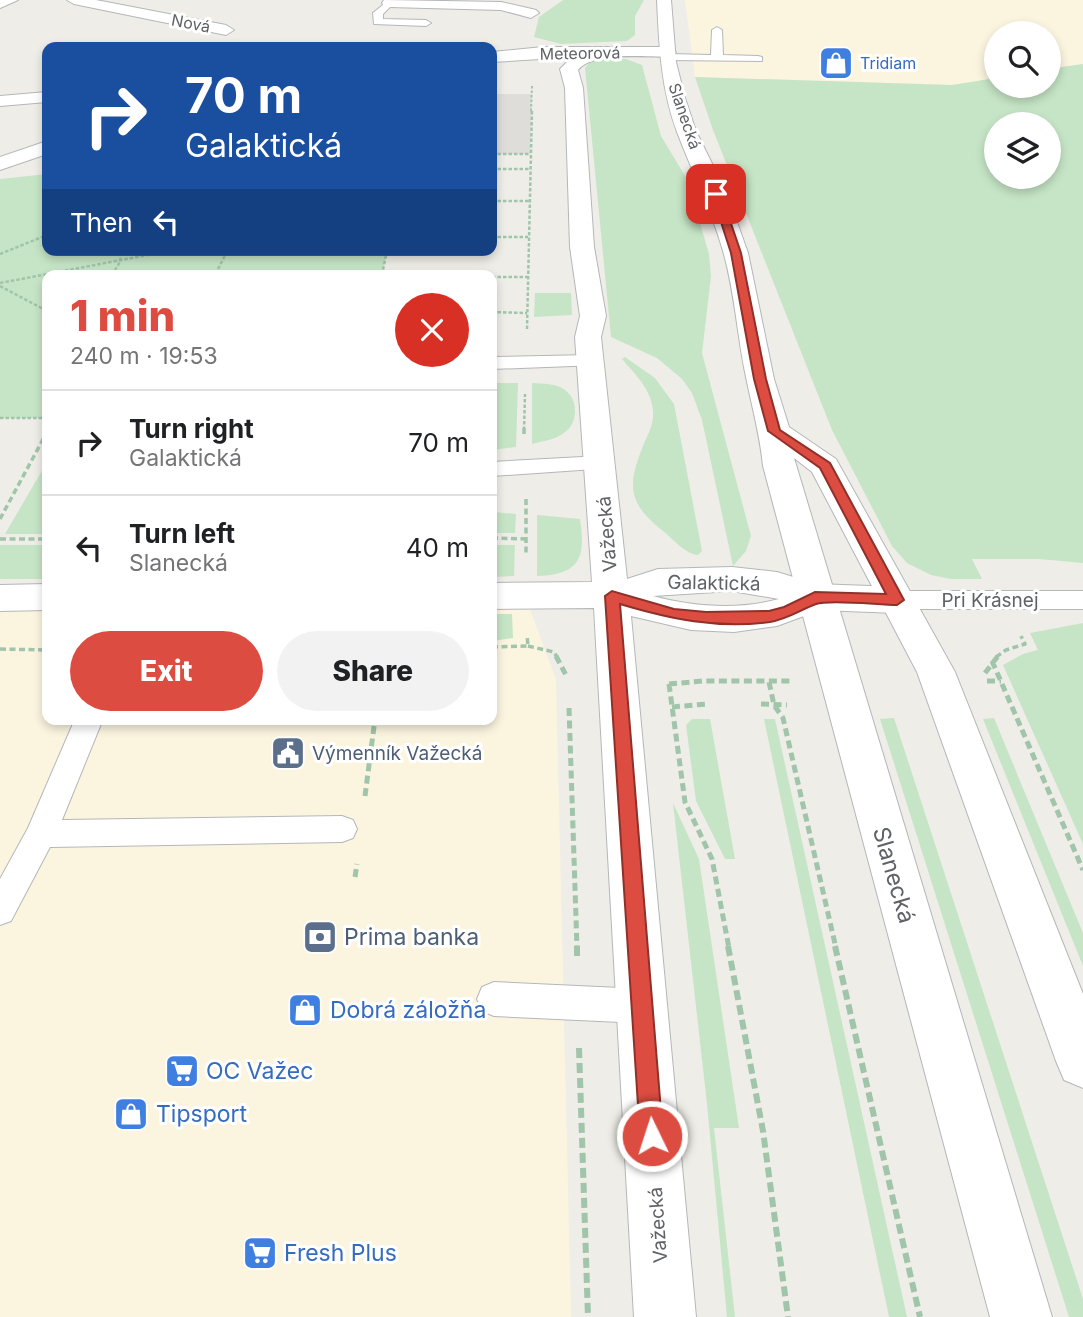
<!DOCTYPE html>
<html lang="en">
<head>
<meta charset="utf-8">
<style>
  :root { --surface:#fff; --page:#f2f2f2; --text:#202124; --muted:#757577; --line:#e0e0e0; --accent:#dc4c41 }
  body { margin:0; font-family:Inter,sans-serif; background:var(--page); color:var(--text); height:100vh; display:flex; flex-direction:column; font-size:26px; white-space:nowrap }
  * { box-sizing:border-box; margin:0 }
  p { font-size:23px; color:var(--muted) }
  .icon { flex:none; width:38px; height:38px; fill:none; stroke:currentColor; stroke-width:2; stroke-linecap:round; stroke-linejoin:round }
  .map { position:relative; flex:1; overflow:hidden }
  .panel { position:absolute; left:42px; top:270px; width:455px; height:455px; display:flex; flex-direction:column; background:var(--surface); border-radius:14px; box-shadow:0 4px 10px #0003 }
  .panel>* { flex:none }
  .guide { position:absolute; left:42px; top:42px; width:455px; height:214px; border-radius:14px; box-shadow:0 4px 10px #0003; background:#1a4fa0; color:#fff; overflow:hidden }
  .fabs { position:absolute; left:984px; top:21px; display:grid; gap:14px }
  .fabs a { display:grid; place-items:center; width:77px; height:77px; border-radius:50%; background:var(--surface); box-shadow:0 4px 10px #0003; font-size:35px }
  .pin { position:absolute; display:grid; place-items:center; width:60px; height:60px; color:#fff; margin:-30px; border-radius:14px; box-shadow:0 4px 10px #0006 }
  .me { position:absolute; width:77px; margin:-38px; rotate:356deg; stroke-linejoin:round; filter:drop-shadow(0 0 5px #0008) }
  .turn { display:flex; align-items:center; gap:24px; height:147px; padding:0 28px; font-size:32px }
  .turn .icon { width:91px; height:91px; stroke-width:2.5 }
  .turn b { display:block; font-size:49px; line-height:60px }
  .then { display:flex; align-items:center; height:66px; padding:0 28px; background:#0003; gap:14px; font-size:26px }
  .round { display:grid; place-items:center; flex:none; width:74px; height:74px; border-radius:37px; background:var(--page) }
  .overview { display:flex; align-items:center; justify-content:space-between; height:119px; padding:0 28px }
  h1 { font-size:42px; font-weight:800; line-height:52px; color:var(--accent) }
  .action { display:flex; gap:14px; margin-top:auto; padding:14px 28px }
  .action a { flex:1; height:80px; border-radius:42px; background:var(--accent); color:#fff; font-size:28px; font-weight:800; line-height:80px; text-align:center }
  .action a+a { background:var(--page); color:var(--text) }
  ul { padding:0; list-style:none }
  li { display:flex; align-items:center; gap:21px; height:105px; padding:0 28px; border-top:2px solid var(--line) }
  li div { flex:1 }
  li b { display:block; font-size:26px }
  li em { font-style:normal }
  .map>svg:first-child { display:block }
  .commercial { fill:#fbf5e0 }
  .industrial { fill:#deddd9 }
  .green { fill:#c6e5c6; fill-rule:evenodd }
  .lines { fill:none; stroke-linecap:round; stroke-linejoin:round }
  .lane-casing { stroke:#b4b7ba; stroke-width:2 }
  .street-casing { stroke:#b4b7ba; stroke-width:2 }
  .secondary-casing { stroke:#b3b6ba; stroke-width:2 }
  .path-far4 { stroke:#a0c5aa; stroke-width:2; stroke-dasharray:2.5 2; stroke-linecap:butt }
  .path-far3 { stroke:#a0c5aa; stroke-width:2.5; stroke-dasharray:3.5 2; stroke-linecap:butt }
  .path-far2 { stroke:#a0c5aa; stroke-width:3.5; stroke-dasharray:6 3.5; stroke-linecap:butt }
  .path-far1 { stroke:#a0c5aa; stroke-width:5; stroke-dasharray:8 4.5; stroke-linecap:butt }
  .path { stroke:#a0c5aa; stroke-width:6; stroke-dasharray:10 5; stroke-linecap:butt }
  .lane { fill:#fff; fill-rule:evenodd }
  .street { fill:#fff; fill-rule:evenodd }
  .secondary { fill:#fff; fill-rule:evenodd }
  .route { fill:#dc4c41; stroke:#8f312a; stroke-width:2 }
  .labels { text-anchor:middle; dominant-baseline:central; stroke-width:6; stroke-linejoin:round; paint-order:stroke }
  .far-street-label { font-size:16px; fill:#5f6266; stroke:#fff }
  .far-shop-label { font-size:16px; fill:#366cbe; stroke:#fff; text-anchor:start }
  .street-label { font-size:19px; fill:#5f6266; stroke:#fff }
  .service-label { font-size:19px; fill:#4e5e75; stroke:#fff; text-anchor:start }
  .near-street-label { font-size:23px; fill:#5f6266; stroke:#fff }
  .near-service-label { font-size:23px; fill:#4e5e75; stroke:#fff; text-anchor:start }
  .near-shop-label { font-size:23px; fill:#366cbe; stroke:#fff; text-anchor:start }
</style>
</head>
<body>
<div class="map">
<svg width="1083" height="1317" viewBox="0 0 1083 1317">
  <rect width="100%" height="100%" fill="#efede7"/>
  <path class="commercial" d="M685,0H1083V64L1048,69V33H996V78L952,85L695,77Z
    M492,596H525L556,680L571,1317H0V598L47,597V719H492Z"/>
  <path class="industrial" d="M492,94H532L530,154H492Z"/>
  <path class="green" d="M563,0H644L635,16V35L627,41L561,44L534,37L539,17Z
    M606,58L626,59L642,65L661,136L687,179L709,254L711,276L702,353L751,536L746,551L733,566L702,420L692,393L682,379L657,358L611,337L585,68L589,63Z
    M1083,64V563L1039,559H972L982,579H951L931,575L907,563L892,546L832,430L713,130L695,77L952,85L996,78V86H1048V69ZM996,124H1048V177H996Z
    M47,174V250H387L382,275H47V418H0V179Z
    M535,293H571L572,315L534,317Z
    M625,357L655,378L674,404L702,551L698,555C685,554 673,539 663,531C625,501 628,483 645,441C650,431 654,421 653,410C651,389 635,374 622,359Z
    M492,383H518L516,447L492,450Z
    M532,383C543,384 556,383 565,390C579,400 578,424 564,433C555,440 543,441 532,444Z
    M47,462V534H5Z
    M492,512L516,514L515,533H492Z
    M537,515L580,519C586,558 580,575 537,576Z
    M0,545H47V579H0Z
    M492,545H515L514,576L492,577Z
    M492,614H512L513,638L492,641Z
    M1083,623V844L1003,665L1023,654L1038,650L1030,633Z
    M894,718L1083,1299V1317H1069L880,719Z
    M994,718L1083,933V966L983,719Z
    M692,719H710L735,859H725L696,801L686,725Z
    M764,719H775L907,1317H889Z
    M673,803L699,859L739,1128H714L735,1317H727L707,1104Z"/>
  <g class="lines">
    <g class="lane-casing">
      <path id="lane" d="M389,0L394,3L383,14V19L426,20L431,23L426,26L374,24L373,13Z
        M717,27L722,30L723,55L758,56L762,57V61L668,60L662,57L668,54L711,55L712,30Z
        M591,355L600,361L598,365L492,369V357Z
        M601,456L609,458L612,463L609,468L492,476V462Z
        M897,591H1083V609H897L888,606L885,600L888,594Z
        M75,719H103L62,820L342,816L353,820L357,829L353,838L342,842L50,847L11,921L0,925V879L28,828Z
        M494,982L642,989L654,994L659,1006L654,1018L642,1023L494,1016L482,1011L477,999L482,987Z"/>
    </g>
    <g class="street-casing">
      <path id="street" d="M0,0H18L0,8Z
        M67,0H96L226,25L234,30L226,35L74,4Z
        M384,0L501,2L536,10L539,13L531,18L501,10L389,7L384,6L382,3Z
        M543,47H668L676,52L668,57C645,57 594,51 578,70L583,88L594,247L606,316L601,337L627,579L658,569L732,567L777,572L816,584L897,587L910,591L915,600L910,609L897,613L820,610L777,626L734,632L691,630L631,616L696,1317H634L594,608L492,609V583L592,582L575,337L580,316L570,247L565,88L560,69L572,57L492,62V52ZM732,591L779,599C739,610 693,607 653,596Z
        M47,92V102L0,106V96Z
        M47,141V154L0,170V157Z
        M47,584V610L0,611V585Z"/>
    </g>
    <g class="secondary-casing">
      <path id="secondary" d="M657,0H671L676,62L685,98L696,131L727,194L748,253L774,379L789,427L836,459L955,672L1083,994V1088L1064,1080L1056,1061L917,672L812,472L794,458L1052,1317H990L763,466C760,435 752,407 746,377C737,336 735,292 723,251C711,208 692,172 677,132C661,89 659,45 657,0Z"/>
    </g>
    <path class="path-far4" d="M531,111L532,86"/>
    <path class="path-far3" d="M492,154H530
      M492,169H530
      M492,201H529
      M492,237H528
      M0,254L47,235
      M218,269L228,250
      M112,275L121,260L116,250
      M382,275L387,250
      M492,277H528
      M0,283L174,250
      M0,286L47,311
      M492,312L527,313
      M527,329L532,109
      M0,418H47
      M524,430L525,394"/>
    <path class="path-far2" d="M524,434V428
      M526,499V556
      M0,519L47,432
      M492,538L526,539
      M0,539H47
      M528,646L554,652L557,657
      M492,647L528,646L527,635
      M0,649L47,650
      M996,657L1006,650L1025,644L1021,636"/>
    <path class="path-far1" d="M556,656L567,677
      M992,661L1083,870
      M985,673L998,656
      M987,681H1001
      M769,682L774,705L783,718L836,948
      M669,684L685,802L712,859L729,948
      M669,684L703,681H793
      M761,704L787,705
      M672,707L707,704
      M569,708L577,948
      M365,796L375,719
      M355,877L357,864"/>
    <path class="path" d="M577,946V959
      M728,946L763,1131L788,1317
      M835,946L920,1317
      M579,1048L588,1317"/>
    <use href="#lane" class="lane"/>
    <use href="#street" class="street"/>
    <use href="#secondary" class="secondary"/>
  </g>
  <path class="route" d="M716,191L721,194L741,253L766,379L780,430L830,463L904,600L897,605C879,605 830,599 816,604C800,610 788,619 770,622C717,629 670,619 620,604L663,1136L660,1144L652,1147L644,1144L640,1136L605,596L612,591L674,609L706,612L769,611L784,607L815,592L886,594L820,468L768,431L754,379L731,253L712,194Z"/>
  <defs>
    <g id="shop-square" transform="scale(1.75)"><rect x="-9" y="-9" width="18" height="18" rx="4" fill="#3f7fe0" stroke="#fff"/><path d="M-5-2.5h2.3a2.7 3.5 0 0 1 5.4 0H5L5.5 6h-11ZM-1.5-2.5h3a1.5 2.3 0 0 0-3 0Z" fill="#fff"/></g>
    <g id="civic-square" transform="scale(1.75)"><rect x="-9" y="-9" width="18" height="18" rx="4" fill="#5c6f8a" stroke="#fff"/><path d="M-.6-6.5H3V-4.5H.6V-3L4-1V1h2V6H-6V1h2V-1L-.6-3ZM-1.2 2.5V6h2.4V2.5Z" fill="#fff"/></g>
    <g id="bank-square" transform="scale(1.75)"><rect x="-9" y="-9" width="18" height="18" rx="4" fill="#5c6f8a" stroke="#fff"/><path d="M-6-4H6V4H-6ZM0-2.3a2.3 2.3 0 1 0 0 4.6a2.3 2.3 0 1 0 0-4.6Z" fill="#fff"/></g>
    <g id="supermarket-square" transform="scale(1.75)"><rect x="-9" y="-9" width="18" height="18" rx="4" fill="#3f7fe0" stroke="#fff"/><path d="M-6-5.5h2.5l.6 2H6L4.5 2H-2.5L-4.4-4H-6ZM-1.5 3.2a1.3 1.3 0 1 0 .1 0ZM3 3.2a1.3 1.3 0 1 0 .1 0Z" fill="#fff"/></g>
  </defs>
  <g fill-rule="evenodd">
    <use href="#shop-square" x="836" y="63"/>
    <use href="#civic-square" x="288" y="753"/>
    <use href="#bank-square" x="320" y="937"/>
    <use href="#shop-square" x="305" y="1010"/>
    <use href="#supermarket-square" x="182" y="1071"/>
    <use href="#shop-square" x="131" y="1114"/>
    <use href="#supermarket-square" x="260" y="1253"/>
  </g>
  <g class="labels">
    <g class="far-street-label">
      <text transform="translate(191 23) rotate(11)">Nová</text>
      <text transform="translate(580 53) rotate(-1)">Meteorová</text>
      <text transform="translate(685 116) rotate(71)">Slanecká</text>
    </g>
    <g class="far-shop-label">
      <text x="860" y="63">Tridiam</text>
    </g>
    <g class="street-label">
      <text transform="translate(607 534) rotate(-95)">Važecká</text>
      <text transform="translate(714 583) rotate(1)">Galaktická</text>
      <text x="990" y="600">Pri Krásnej</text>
      <text transform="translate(658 1225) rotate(-94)">Važecká</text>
    </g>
    <g class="service-label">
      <text x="312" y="753">Výmenník Važecká</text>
    </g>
    <g class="near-street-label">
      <text transform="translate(894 875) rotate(74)">Slanecká</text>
    </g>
    <g class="near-service-label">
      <text x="344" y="937">Prima banka</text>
    </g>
    <g class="near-shop-label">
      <text x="330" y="1010">Dobrá záložňa</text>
      <text x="206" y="1071">OC Važec</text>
      <text x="156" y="1114">Tipsport</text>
      <text x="284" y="1253">Fresh Plus</text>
    </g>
  </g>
</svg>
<div class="fabs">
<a><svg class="icon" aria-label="search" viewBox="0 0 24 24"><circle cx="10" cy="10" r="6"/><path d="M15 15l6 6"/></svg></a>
<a><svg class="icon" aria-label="layers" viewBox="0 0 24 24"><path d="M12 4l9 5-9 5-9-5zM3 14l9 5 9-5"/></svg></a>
</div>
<div class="pin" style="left:716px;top:194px;background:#d93025"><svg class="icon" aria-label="arrive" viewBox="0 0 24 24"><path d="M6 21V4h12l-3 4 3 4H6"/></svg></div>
<svg class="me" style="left:652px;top:1136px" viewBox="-20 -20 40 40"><circle r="17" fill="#dc4c41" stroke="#fff" stroke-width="3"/><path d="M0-11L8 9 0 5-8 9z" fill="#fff"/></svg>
<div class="guide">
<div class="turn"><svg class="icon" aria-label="right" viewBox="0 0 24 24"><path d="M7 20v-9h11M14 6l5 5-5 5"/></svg><div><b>70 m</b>Galaktická</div></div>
<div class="then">Then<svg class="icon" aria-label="left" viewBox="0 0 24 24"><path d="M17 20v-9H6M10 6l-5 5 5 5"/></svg></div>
</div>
<section class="panel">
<div class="overview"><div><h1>1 min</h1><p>240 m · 19:53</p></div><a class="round" style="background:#d93025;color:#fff"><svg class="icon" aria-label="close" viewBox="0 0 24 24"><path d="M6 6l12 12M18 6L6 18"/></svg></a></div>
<ul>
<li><svg class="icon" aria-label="right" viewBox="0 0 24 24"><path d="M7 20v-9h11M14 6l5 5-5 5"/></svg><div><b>Turn right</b><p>Galaktická</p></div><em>70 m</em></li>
<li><svg class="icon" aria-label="left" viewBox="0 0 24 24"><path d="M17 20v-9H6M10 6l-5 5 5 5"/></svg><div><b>Turn left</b><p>Slanecká</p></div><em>40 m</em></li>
</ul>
<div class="action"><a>Exit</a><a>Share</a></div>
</section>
</div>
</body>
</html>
